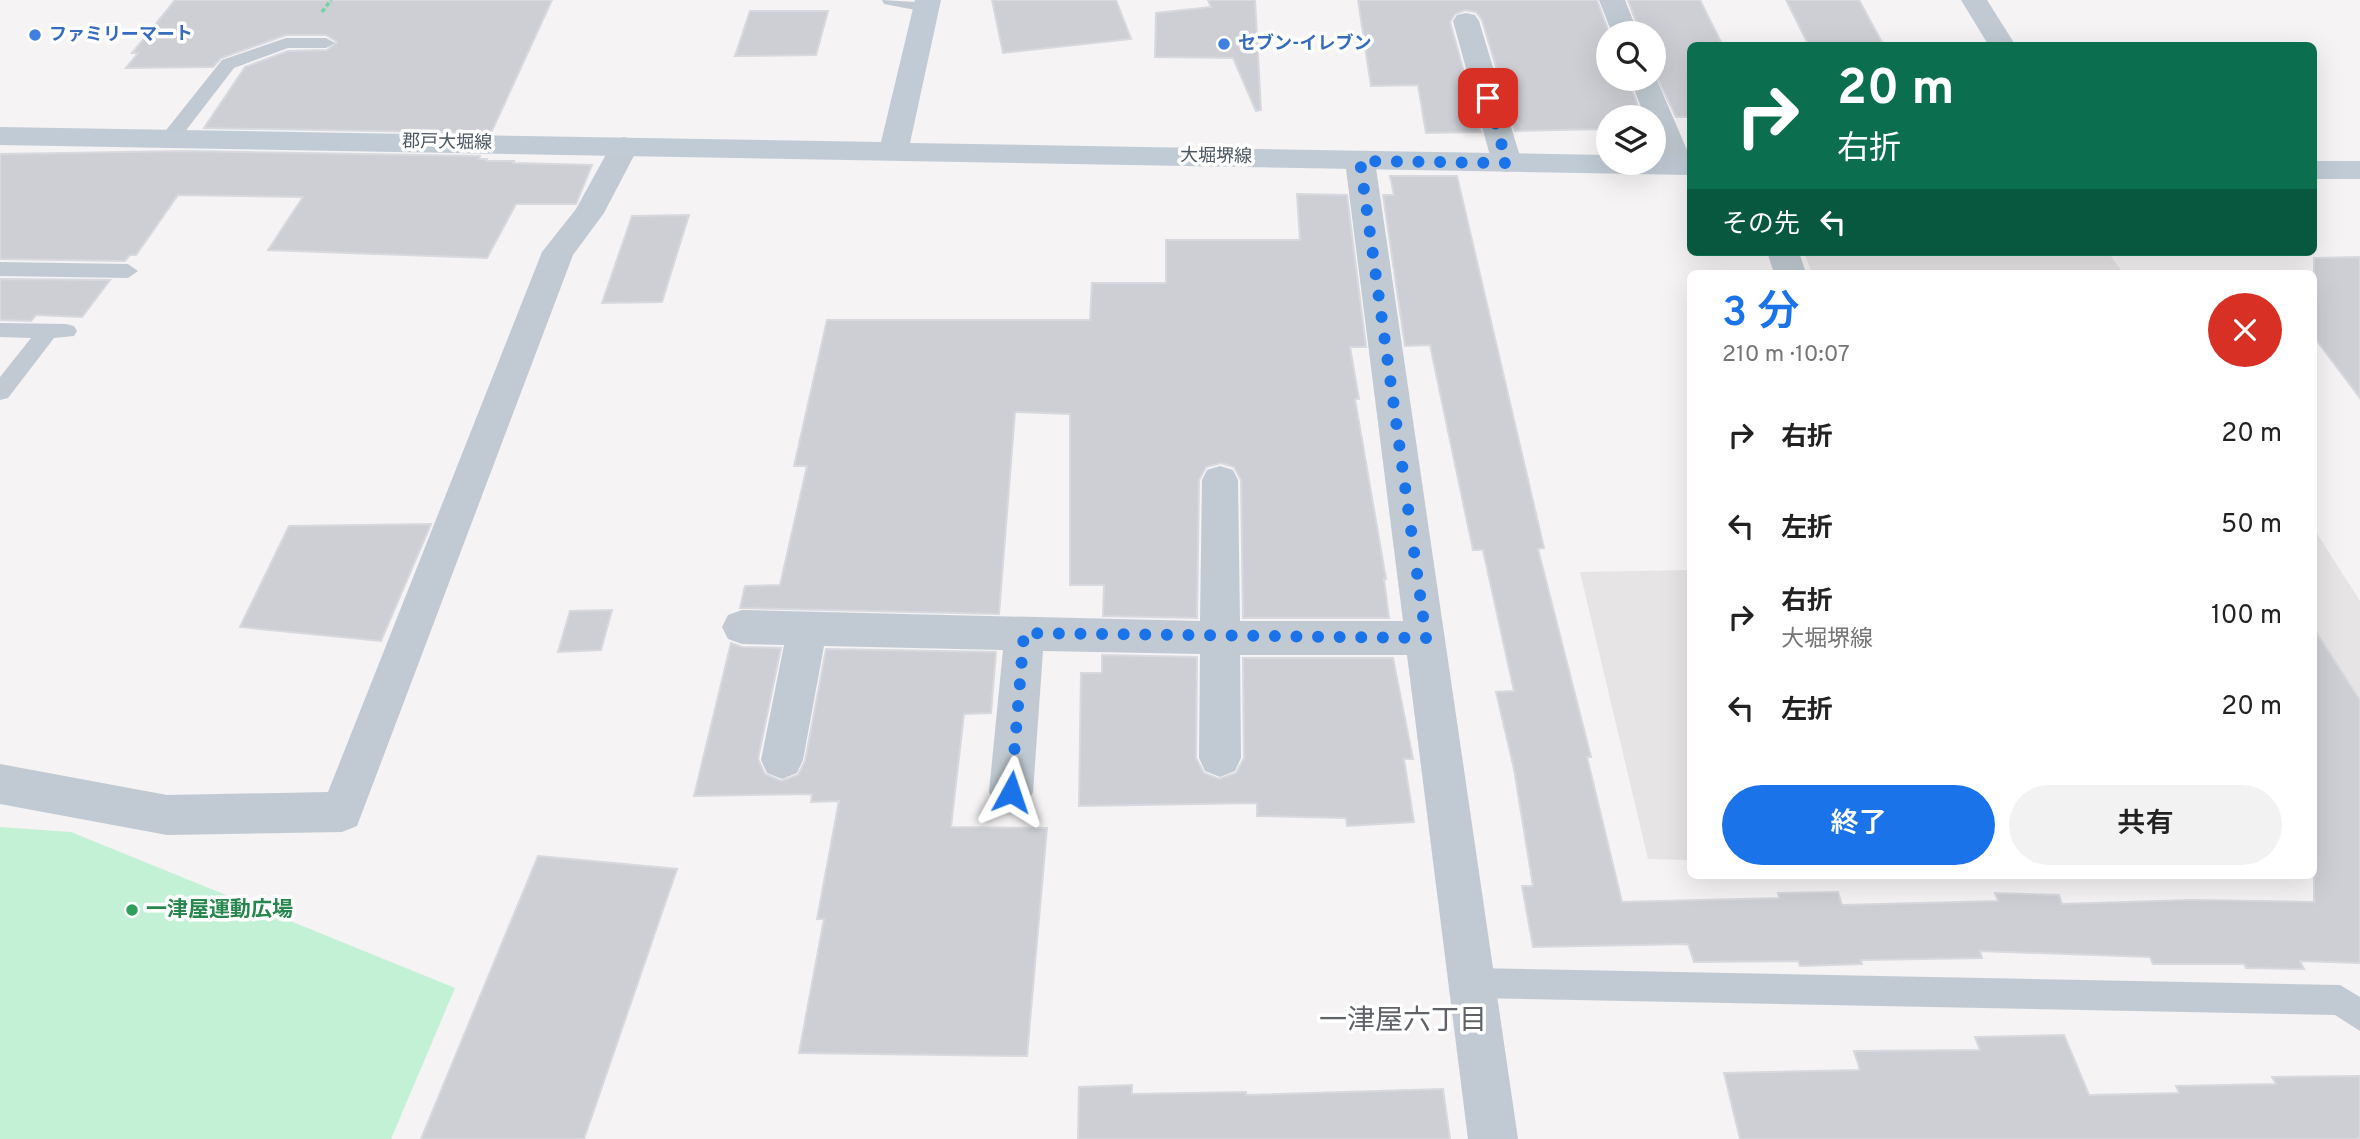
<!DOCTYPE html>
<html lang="ja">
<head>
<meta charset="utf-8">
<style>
  :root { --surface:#fff; --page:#f2f2f2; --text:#222; --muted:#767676; --accent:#1a73e8 }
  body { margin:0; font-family:Overpass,"Noto Sans JP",sans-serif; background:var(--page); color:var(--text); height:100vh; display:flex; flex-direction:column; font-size:26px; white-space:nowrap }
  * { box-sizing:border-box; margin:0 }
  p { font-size:23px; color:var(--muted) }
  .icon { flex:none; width:38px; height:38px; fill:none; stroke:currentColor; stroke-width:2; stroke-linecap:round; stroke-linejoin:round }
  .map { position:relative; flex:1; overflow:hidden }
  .drawer { position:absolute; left:1687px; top:270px; width:630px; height:609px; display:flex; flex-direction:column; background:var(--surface); border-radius:10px; box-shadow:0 7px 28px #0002 }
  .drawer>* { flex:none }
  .hud { position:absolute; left:1687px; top:42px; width:630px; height:214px; border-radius:10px; box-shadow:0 7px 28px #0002; background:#0b6e4f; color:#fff; overflow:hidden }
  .buttons { position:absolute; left:1596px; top:21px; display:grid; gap:14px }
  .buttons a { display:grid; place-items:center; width:70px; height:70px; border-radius:50%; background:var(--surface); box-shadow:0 7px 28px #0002; font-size:35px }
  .pin { position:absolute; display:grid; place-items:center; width:60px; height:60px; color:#fff; margin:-30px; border-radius:14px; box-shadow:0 4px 10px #0006 }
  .me { position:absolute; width:77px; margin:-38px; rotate:5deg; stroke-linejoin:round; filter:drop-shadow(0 0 5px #0008) }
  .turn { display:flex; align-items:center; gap:24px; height:147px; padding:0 35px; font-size:32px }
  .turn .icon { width:91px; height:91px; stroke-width:2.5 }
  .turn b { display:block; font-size:49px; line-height:60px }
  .then { display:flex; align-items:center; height:66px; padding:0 35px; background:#0003; gap:14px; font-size:26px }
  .round { display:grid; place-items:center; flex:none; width:74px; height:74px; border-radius:37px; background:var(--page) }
  .headline { display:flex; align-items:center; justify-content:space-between; height:119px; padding:0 35px }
  h1 { font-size:42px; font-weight:600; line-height:52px; color:var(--accent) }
  .button { display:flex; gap:14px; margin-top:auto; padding:14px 35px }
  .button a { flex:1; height:80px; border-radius:42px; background:var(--accent); color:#fff; font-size:28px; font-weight:600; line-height:80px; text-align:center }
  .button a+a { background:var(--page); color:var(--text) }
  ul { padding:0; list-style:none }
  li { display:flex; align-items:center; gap:21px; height:91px; padding:0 35px }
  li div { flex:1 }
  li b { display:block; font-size:26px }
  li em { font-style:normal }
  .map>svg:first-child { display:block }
  .education { fill:#e6e4e5 }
  .green { fill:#c3f1d5 }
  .building { fill:#cdcfd5; stroke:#d7d9de; stroke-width:2 }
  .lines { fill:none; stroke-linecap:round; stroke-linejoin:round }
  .path { stroke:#7ad0a6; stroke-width:3.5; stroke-dasharray:4.5 2.5; stroke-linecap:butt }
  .lane { fill:#c1cad2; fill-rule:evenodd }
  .street { fill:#c1cad2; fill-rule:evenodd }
  .secondary { fill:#c1cbd6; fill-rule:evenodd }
  .route { stroke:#1a73e8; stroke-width:12; stroke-dasharray:0 21.6 }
  .shop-dot { fill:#3f7fe0; stroke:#fff; stroke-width:2.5 }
  .leisure-dot { fill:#2e9e5b; stroke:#fff; stroke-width:2.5 }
  .labels { text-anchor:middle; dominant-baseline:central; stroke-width:7; stroke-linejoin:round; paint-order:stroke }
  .far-shop-label { font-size:18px; font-weight:bold; fill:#366cbe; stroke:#fff; text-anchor:start }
  .far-street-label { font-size:18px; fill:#4a5661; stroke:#fff }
  .leisure-label { font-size:21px; font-weight:bold; fill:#27864d; stroke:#fff; text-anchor:start }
  .near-neighbourhood-label { font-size:28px; fill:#5f6368; stroke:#fff }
</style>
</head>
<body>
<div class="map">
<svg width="2360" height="1139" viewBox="0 0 2360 1139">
  <rect width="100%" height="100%" fill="#f5f3f3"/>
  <path class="education" d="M1804,252H2108L2123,273H1812Z
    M2314,529L2360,601V874L2314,873Z
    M1690,570V860L1648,859L1580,572Z"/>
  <path class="green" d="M0,827L71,832L455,988L391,1139H0Z"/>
  <path class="building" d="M175,0H552L491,133L204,128L245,67L288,51L327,50L337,42L326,35H286L221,58L213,67L126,68L138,53H132Z
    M992,0H1116L1131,39L1003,53Z
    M1208,0H1255L1261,110L1256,111L1233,58L1155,57L1156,13L1211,7Z
    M1358,0H1597L1609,33L1608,79H1628L1642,117H1608V129L1515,131L1482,20L1476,12L1465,10L1455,14L1450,22L1481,132L1426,133L1418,85L1371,86Z
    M1628,0H1700L1723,46H1690V117H1676L1654,71V33H1640Z
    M1786,0H1859L1884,46H1809Z
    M750,11H828L816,55L735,56Z
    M188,151L480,156L479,159H487L486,161H514L513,163L592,165L576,204H516L487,258L268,250L303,197L178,195L136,255H130L125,261L0,259V154Z
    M1390,176H1457L1544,548L1538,549L1591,757H1587L1622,902L1779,898L1778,893L1838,892L1842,905L1998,901L1995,893L2059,895L2062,904L2192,900L2314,902V629L2360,700V963L2300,961L2304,969L2246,968L2244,964H2153L2150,957L1980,951L1982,958L1861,960L1862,964L1800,966L1798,961L1694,962L1688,944L1533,947L1522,886H1533L1514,769L1496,692L1514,691L1483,550H1473L1430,345L1405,346L1383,195H1394Z
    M1297,194L1347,195L1366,347H1350L1359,399H1355L1386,579H1384L1389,618H1243L1241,480L1234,467L1221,463L1206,467L1199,480L1197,618L1103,616L1104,585H1070V414L1015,412L999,614L740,608L745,586L780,585L807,466H794L827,320H1090L1092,283H1166V240H1300Z
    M689,215L662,302L602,303L632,216Z
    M2360,257V398L2314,337V258Z
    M0,279L110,280L82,317L36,315L31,321L0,320Z
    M431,524L381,641L240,627L289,526Z
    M612,610L601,650L558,652L570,611Z
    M731,643L742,647L781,648L758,759L765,774L781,781L798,775L805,761L826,649L996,652L991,713L964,714L951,827L1047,828L1027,1056L799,1053L824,919H817L839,801L811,802L812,794L694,796Z
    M1102,655L1197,657L1196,758L1204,773L1219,779L1236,773L1244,758L1243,658H1393L1413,759H1404L1414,822L1347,826L1346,818L1257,816V803L1079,806L1081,673H1102Z
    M538,856L677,869L584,1139H421Z
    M2064,1035L2089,1095L2179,1093L2176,1086L2276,1084L2272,1077L2360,1076V1139H1740L1724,1073L1860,1070L1854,1051L1980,1050L1975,1037Z
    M1132,1085V1094L1246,1092V1095L1443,1089L1450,1139H1078L1079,1087Z"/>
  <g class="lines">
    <path class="path" d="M322,12L331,0"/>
    <path class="lane" d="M882,0L932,3L934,7L926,12L884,4Z
      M286,38H326L335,43L326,48H288L234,68L177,142H163L161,138L163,134L222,60Z
      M0,262L128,264L138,271L128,278L0,276Z
      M0,323L66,324L74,326L77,331L74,336L54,338L8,398L0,400V377L31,338L0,337Z
      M1472,968L2340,985L2360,997V1031L2335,1015L1472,998L1461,994L1457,983L1461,972Z"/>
    <path class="street" d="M1599,0H1625L1638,33H1612Z
      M1961,0H1987L2016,46H1989Z
      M1466,13L1475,15L1479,21L1522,163L1518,170L1507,172L1496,170L1492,163L1453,21L1457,15Z
      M1654,73L1690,157V172L1679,174L1668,172C1657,154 1654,137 1654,117H1645L1630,79H1654Z
      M624,137L634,140L639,146L604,213L573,255L357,826L342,832L167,835L0,804V764L167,795L328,792L542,252L576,209L614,140Z
      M1360,152L1371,154L1375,161L1518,1139H1468L1407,655H1240L1241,758L1235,771L1220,777L1205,771L1199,758L1200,654L1043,651L1033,792L1026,806L1011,812L996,806L989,792L1003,650L824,646L803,760L797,773L782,779L767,773L761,760L784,645L742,644L728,639L722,627L728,615L742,610L1200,621L1202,480L1207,470L1220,466L1233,470L1238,480L1240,621H1403L1345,161L1349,154Z
      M1767,252H1799L1806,273H1774Z"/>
    <path class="secondary" d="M915,0H941L910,143L1608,155V163H1654V156L1690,157V175L0,145V127L881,142Z
      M2314,161H2360V179H2314Z"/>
  </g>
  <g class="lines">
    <path class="route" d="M1011,792L1024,633L1426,638L1360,161L1507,163L1488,98"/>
  </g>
  <g class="shop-dot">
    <circle cx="35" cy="35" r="7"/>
    <circle cx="1224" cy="44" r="7"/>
  </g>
  <circle class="leisure-dot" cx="132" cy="910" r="7"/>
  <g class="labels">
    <g class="far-shop-label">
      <text x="49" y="35">ファミリーマート</text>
      <text x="1238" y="44">セブン-イレブン</text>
    </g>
    <g class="far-street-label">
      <text transform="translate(447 143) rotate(1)">郡戸大堀線</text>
      <text transform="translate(1216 157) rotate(1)">大堀堺線</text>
    </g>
    <g class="leisure-label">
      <text x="146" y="910">一津屋運動広場</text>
    </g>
    <g class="near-neighbourhood-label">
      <text x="1403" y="1022">一津屋六丁目</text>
    </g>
  </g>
</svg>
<div class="buttons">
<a><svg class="icon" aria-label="search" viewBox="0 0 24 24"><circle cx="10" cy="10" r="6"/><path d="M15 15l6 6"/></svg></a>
<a><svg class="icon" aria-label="layers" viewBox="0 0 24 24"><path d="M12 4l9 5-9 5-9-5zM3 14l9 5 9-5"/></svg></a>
</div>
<div class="pin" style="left:1488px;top:98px;background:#d93025"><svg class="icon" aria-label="arrive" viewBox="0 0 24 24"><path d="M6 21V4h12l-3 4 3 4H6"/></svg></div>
<svg class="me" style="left:1011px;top:792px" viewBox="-20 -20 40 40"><path d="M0-17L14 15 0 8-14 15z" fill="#1a73e8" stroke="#fff" stroke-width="4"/></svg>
<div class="hud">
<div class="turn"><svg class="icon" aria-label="right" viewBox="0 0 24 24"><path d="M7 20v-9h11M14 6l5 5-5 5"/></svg><div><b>20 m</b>右折</div></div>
<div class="then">その先<svg class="icon" aria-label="left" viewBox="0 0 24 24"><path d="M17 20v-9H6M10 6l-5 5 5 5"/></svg></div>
</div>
<section class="drawer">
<div class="headline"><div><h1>3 分</h1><p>210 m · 10:07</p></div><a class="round" style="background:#d93025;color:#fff"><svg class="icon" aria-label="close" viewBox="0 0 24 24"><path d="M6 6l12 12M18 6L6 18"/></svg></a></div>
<ul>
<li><svg class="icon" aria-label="right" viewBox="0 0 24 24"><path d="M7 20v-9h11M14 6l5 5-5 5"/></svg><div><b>右折</b></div><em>20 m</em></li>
<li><svg class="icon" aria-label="left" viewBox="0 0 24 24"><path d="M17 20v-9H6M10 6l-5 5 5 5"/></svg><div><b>左折</b></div><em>50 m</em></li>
<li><svg class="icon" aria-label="right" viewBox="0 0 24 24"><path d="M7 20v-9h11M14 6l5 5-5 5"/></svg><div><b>右折</b><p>大堀堺線</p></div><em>100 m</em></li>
<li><svg class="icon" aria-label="left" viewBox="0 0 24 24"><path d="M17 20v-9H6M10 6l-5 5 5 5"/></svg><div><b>左折</b></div><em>20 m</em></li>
</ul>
<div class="button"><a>終了</a><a>共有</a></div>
</section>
</div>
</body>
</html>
